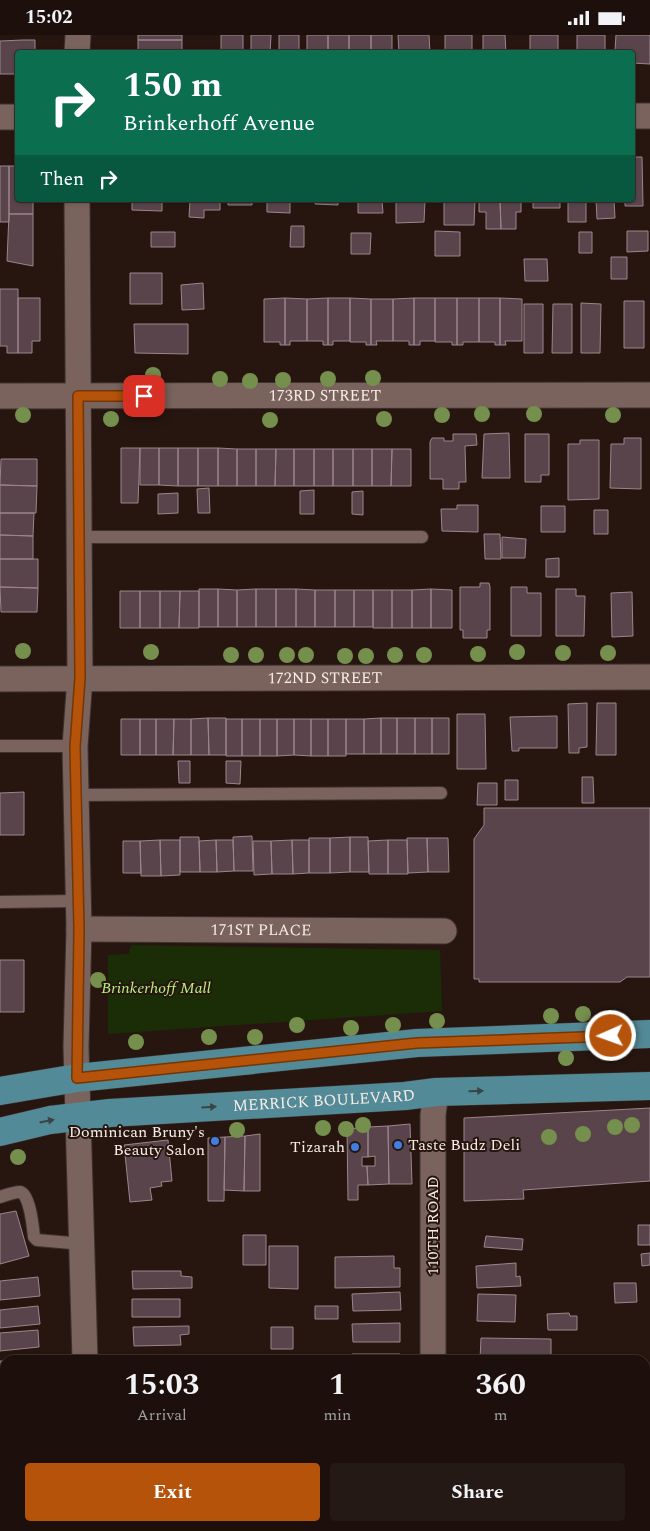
<!DOCTYPE html>
<html lang="en">
<head>
<meta charset="utf-8">
<style>
  :root { --surface:#1d100c; --page:#251915; --text:#f1f3f6; --muted:#a09d9d; --line:#3b302d; --accent:#b45309 }
  body { margin:0; font-family:Spectral,serif; background:var(--page); color:var(--text); height:100vh; display:flex; flex-direction:column; font-size:19px; white-space:nowrap }
  * { box-sizing:border-box; margin:0 }
  p { font-size:16px; color:var(--muted) }
  .icon { flex:none; width:28px; height:28px; fill:none; stroke:currentColor; stroke-width:2; stroke-linecap:round; stroke-linejoin:round }
  .map { position:relative; flex:1; overflow:hidden }
  .details { position:absolute; left:0px; top:1320px; width:650px; height:176px; display:flex; flex-direction:column; background:var(--surface); border-radius:15px 15px 0 0; box-shadow:0 1px 4px #0004,0 0 0 1px var(--line) }
  .details>* { flex:none }
  .guide { position:absolute; left:15px; top:15px; width:620px; height:152px; border-radius:5px; box-shadow:0 1px 4px #0004,0 0 0 1px var(--line); background:#0b6e4f; color:#fff; overflow:hidden }
  .pin { position:absolute; display:grid; place-items:center; width:42px; height:42px; color:#fff; margin:-21px; border-radius:10px; box-shadow:0 2px 8px #0006 }
  .me { position:absolute; width:55px; margin:-28px; rotate:268deg; stroke-linejoin:round; filter:drop-shadow(0 0 4px #0008) }
  .turn { display:flex; align-items:center; gap:18px; height:105px; padding:0 25px; font-size:22px }
  .turn .icon { width:65px; height:65px; stroke-width:2.5 }
  .turn b { display:block; font-size:35px; line-height:42px }
  .then { display:flex; align-items:center; height:48px; padding:0 25px; background:#0003; gap:10px; font-size:19px }
  .eta { display:flex; justify-content:space-evenly; align-items:center; height:85px; text-align:center }
  .eta b { font-size:30px; font-weight:700; line-height:35px }
  .primary-button { display:flex; gap:10px; margin-top:auto; padding:10px 25px }
  .primary-button a { flex:1; height:58px; border-radius:5px; background:var(--accent); color:#fff; font-size:20px; font-weight:700; line-height:58px; text-align:center }
  .primary-button a+a { background:var(--page); color:var(--text) }
  .status { display:flex; justify-content:space-between; align-items:center; height:35px; padding:0 25px; background:var(--surface); direction:ltr }
  .status svg { height:14px; fill:currentColor }
  .map>svg:first-child { display:block }
  .green { fill:#1a2d06 }
  .building { fill:#59444b; stroke:#9c858c }
  .lines { fill:none; stroke-linecap:round; stroke-linejoin:round }
  .lane-casing { stroke:#3e322f; stroke-width:14 }
  .street-casing { stroke:#3e322f; stroke-width:27 }
  .primary-casing { stroke:#3e322f; stroke-width:29 }
  .lane { stroke:#79635c; stroke-width:12 }
  .street { stroke:#79635c; stroke-width:25 }
  .primary { stroke:#538a97; stroke-width:28 }
  .tree { fill:#758f4d }
  .oneway { fill:#394446 }
  .route-casing { stroke:#753606; stroke-width:12 }
  .route { stroke:#b45309; stroke-width:9 }
  .shop-dot { fill:#3f7fe0; stroke:#271610; stroke-width:2 }
  .labels { text-anchor:middle; dominant-baseline:central; stroke-width:4; stroke-linejoin:round; paint-order:stroke }
  .street-label { font-size:16px; fill:#f8ece7; stroke:#271610 }
  .park-label { font-size:16px; font-style:italic; fill:#b5f27f; stroke:#271610 }
  .poi-label { font-size:16px; fill:#f8ece7; stroke:#271610; text-anchor:end }
</style>
</head>
<body>
<div class="status"><b>15:02</b><svg viewBox="0 0 49 12"><path d="M0 12V9h3v3zM5 12V6h3v6zM10 12V3h3v9zM15 12V0h3v12zM26 1h20v11H26zM47 4h2v5h-2z"/></svg></div>
<div class="map">
<svg width="650" height="1496" viewBox="0 0 650 1496">
  <rect width="100%" height="100%" fill="#271610"/>
  <path class="green" d="M131,910L440,915L442,976L108,999V920L129,919Z"/>
  <path class="building" d="M138,0H182V5H138Z
    M221,0H243V18H221Z
    M251,0H271L270,18H251Z
    M279,0H299V18H279Z
    M307,0H328V18H307Z
    M328,0H349V18H328Z
    M349,0H371V18H349Z
    M371,0H392V18H371Z
    M398,0H429L430,18H399Z
    M445,0H472V16L445,18Z
    M483,0H505L506,18H483Z
    M530,0H558V18H530Z
    M577,0H605V18H577Z
    M616,0H650V29L632,28V18H613L615,15Z
    M23,5H35V18H18V39H0V6Z
    M138,5H182V18H138Z
    M632,122H642L643,171H625V165H632Z
    M0,131H9V187H0Z
    M9,131H18V165H33V179H9Z
    M132,165H162V176L132,175Z
    M190,165H220V175H204V183L189,182Z
    M228,165H252V170H228Z
    M267,165H290V178L267,177Z
    M316,165H338V170L315,169Z
    M358,165H382L383,178H358Z
    M396,165H425L424,187L396,188Z
    M444,165H475L474,190H444Z
    M479,165H500L501,194H486V177H479Z
    M500,165H521V177H516V194H501Z
    M533,165H560V173H533Z
    M568,165H586V187H568Z
    M596,165H614L615,183L597,184Z
    M9,179H33V231L7,226Z
    M291,191H304V212H290Z
    M435,196L460,197V221H435Z
    M627,196H648V216L627,217Z
    M151,197H175V212H151Z
    M579,197H592V218H579Z
    M351,198H371L370,219H351Z
    M611,222H627V244H611Z
    M524,224H547L548,246H525Z
    M130,238H162V269H130Z
    M203,248L204,274L182,275L181,250Z
    M0,254H18V318H7V311H0Z
    M18,263H40V306H32V318H18Z
    M285,263V310H280V307H264V264Z
    M285,263L307,264V306H290V310H285Z
    M328,263V310H323V306H307V264Z
    M328,263H350V306H333V310H328Z
    M350,263L371,264V310H366V307H350Z
    M414,263V310H409V306H393V264Z
    M414,263H435V306H420V310H414Z
    M435,263H457V310H452V307H435Z
    M457,263H479V307H463V310H457Z
    M479,263H500V310H495V307H479Z
    M500,263L522,264V306H505L506,310H500Z
    M371,264H393V306H376L377,310H371Z
    M624,266H644V313H624Z
    M581,268L601,269L600,318H581Z
    M524,269H543V318H524Z
    M553,269H572V318H552Z
    M134,289H188V319L135,318Z
    M509,398L510,443H482L484,399Z
    M453,399H476L477,410L465,411L466,447H459V454H443V444H430V407L432,403H444V406H453Z
    M525,399H549V440H541V447H525Z
    M624,403H641V454L610,453L611,409H624Z
    M580,405H599V464L568,465V409H580Z
    M121,413H140L138,468H121Z
    M140,413H159V450H140Z
    M159,413H178V451L159,450Z
    M178,413H198V451H178Z
    M198,413H218V451H198Z
    M218,413L237,414V451H218Z
    M237,414H256V451H237Z
    M256,414H276L275,451H256Z
    M276,414H294V451H275Z
    M294,414H314V451H294Z
    M314,414H333V451H314Z
    M333,414H353V451H333Z
    M353,414H372V451H353Z
    M372,414H392L391,451H372Z
    M392,414H411V451H391Z
    M1,424H37V451L0,450Z
    M0,450L37,451L36,478H0Z
    M209,453L210,478H198L197,454Z
    M314,455V479H300V456Z
    M363,456V480L352,479V457Z
    M178,458V478L158,479V459Z
    M457,470H478V497L442,496L441,474H457Z
    M541,471H565V497H541Z
    M594,475H608V499H594Z
    M0,478H34L33,501L0,500Z
    M484,499H500L501,524H485Z
    M0,500L33,501V524H0Z
    M502,502L526,504L525,523H502Z
    M559,523V542H546V524Z
    M0,524H38V553L0,552Z
    M480,548H489L490,552V595H487V603H463V595H460V552H480Z
    M0,552L38,553L37,577H1Z
    M511,552H527V558H541V601H511Z
    M199,554H218V592H199Z
    M218,554L237,555V592H218Z
    M256,554V592H237V555Z
    M256,554H276V592H256Z
    M276,554H296V592H276Z
    M296,554L315,555V592H296Z
    M431,554V593H412V555Z
    M431,554L452,555V593H431Z
    M556,554H576V561H585L584,601H556Z
    M315,555H335V592H315Z
    M335,555H354V592H335Z
    M354,555H373V592H354Z
    M373,555H392V593H373Z
    M392,555H412V593H392Z
    M120,556H140V593H120Z
    M140,556H160V593H140Z
    M160,556H180L179,593H160Z
    M180,556H199V593H179Z
    M632,557L633,601L612,602L611,558Z
    M587,668V712L579,713V718H569L568,669Z
    M597,668H616V720H596Z
    M457,679H485L486,734H457Z
    M557,681V713H519V716H512L510,682Z
    M208,683L209,720H191V684Z
    M208,683H226V720H209Z
    M381,683V719H364V684Z
    M381,683H397V719H381Z
    M397,683H415V719H397Z
    M415,683H432V719H415Z
    M432,683H449V719H432Z
    M121,684H140V720H121Z
    M140,684H156V720H140Z
    M156,684H174L173,720H156Z
    M174,684H191V720H173Z
    M226,684H242V721H226Z
    M242,684H260V721H242Z
    M260,684H277V721H260Z
    M277,684H294V720L277,721Z
    M294,684H311V721L294,720Z
    M311,684H328V721H311Z
    M328,684H346V721H328Z
    M346,684H364V719H346Z
    M178,726H190V748H179Z
    M226,726H241L240,749L226,748Z
    M582,742H593L594,768H582Z
    M505,745H518V765H505Z
    M478,748H497V770H477Z
    M24,757V800H0V758Z
    M484,773H650V942H627L620,947H479V944H474V804L484,790Z
    M252,801L253,836H234L233,802Z
    M180,802H199L200,837H180Z
    M350,802V837L330,838V803Z
    M350,802H368L369,837H350Z
    M309,803H330V838H309Z
    M407,803H427L428,837L408,838Z
    M427,803H448L449,837H428Z
    M160,805L161,841H141L140,806Z
    M160,805H180V840L161,841Z
    M216,805L217,837H200L199,806Z
    M216,805H233L234,836L217,837Z
    M292,805L293,839H272L271,806Z
    M292,805H309V838L293,839Z
    M388,805V839H369L368,806Z
    M388,805H407L408,839H388Z
    M123,806H140L141,838H123Z
    M253,806H271L272,839L254,840Z
    M0,925H24V977H0Z
    M650,1073V1146L523,1155L524,1164L464,1166V1083Z
    M410,1089L412,1149H389L388,1091Z
    M388,1091L389,1149L368,1150L367,1131H375V1121L368,1122V1092Z
    M368,1092V1122H362V1131H367L368,1150H358V1165H348L347,1094Z
    M260,1099V1156H244L245,1101Z
    M245,1101L244,1156L224,1155L225,1102Z
    M225,1102L224,1166H208V1103Z
    M168,1105L172,1146L161,1147L162,1151L150,1153L152,1165L130,1167L124,1110Z
    M16,1176L29,1221L0,1229V1179Z
    M638,1190H650V1210H638Z
    M243,1200H266V1230H243Z
    M486,1201L523,1204L522,1215L484,1212Z
    M269,1211H298V1254L269,1253Z
    M650,1218V1230L642,1231L641,1219Z
    M394,1221V1233H400V1252L335,1253V1222Z
    M516,1228V1242L520,1241L521,1251L477,1253L476,1231Z
    M132,1236H181V1241L192,1242V1253L133,1254Z
    M38,1242L40,1261L0,1265V1246Z
    M614,1248H636L637,1267L615,1268Z
    M400,1257L401,1275L353,1276L352,1259Z
    M478,1259L516,1260L515,1287L477,1286Z
    M132,1264H180V1282H132Z
    M38,1271L40,1289L0,1293V1275Z
    M315,1271H338V1284H315Z
    M569,1278L570,1281H577V1295H548L547,1279Z
    M400,1288V1307H353L352,1289Z
    M189,1291V1299L180,1300L181,1310L134,1311L133,1292Z
    M271,1292H293V1314H271Z
    M38,1295L39,1312L0,1316V1298Z
    M481,1303L551,1304V1325H480Z
    M352,1319H400V1325H352Z
    M132,1320H180V1325H132Z
    M39,1322V1325H10Z
    M0,1326H5V1344L0,1345Z
    M645,1342H650V1362H645Z
    M5,1377V1394L0,1395V1378Z
    M0,1401H5V1418L0,1419Z
    M5,1476V1491H33L0,1495V1477Z"/>
  <g class="lines">
    <g class="lane-casing">
      <path id="lane" d="M79,502H422
        M0,711H75
        M77,760L441,758
        M0,867L77,866
        M0,1162C6,1160 14,1157 20,1157C30,1159 33,1193 34,1202L37,1205L83,1209"/>
    </g>
    <g class="street-casing">
      <g id="street">
        <path d="M77,18L78,0"/>
        <path d="M632,81H650"/>
        <path d="M0,82H18"/>
        <path d="M77,165L80,643L75,711L79,894L76,1012L85,1325"/>
        <path id="s1" d="M0,361L650,360"/>
        <path id="s2" d="M0,644L650,642"/>
        <path id="s3" d="M79,894L444,896"/>
        <path d="M433,1325V1080L436,1057"/>
        <path d="M0,1448H5"/>
        <path d="M645,1480H650"/>
        <path d="M87,1496V1491"/>
        <path d="M430,1496V1491"/>
      </g>
    </g>
    <g class="primary-casing">
      <g id="primary">
        <path d="M0,1056L77,1043L417,1008L650,999"/>
        <path id="s4" d="M0,1097L50,1085L110,1078L405,1061L436,1057L650,1051"/>
      </g>
    </g>
    <use href="#lane" class="lane"/>
    <use href="#street" class="street"/>
    <use href="#primary" class="primary"/>
  </g>
  <g class="tree">
    <circle cx="153" cy="340" r="8"/>
    <circle cx="373" cy="343" r="8"/>
    <circle cx="220" cy="344" r="8"/>
    <circle cx="328" cy="344" r="8"/>
    <circle cx="283" cy="345" r="8"/>
    <circle cx="250" cy="346" r="8"/>
    <circle cx="482" cy="379" r="8"/>
    <circle cx="534" cy="379" r="8"/>
    <circle cx="23" cy="380" r="8"/>
    <circle cx="442" cy="380" r="8"/>
    <circle cx="613" cy="380" r="8"/>
    <circle cx="111" cy="384" r="8"/>
    <circle cx="384" cy="384" r="8"/>
    <circle cx="270" cy="385" r="8"/>
    <circle cx="23" cy="616" r="8"/>
    <circle cx="151" cy="617" r="8"/>
    <circle cx="517" cy="617" r="8"/>
    <circle cx="563" cy="618" r="8"/>
    <circle cx="608" cy="618" r="8"/>
    <circle cx="478" cy="619" r="8"/>
    <circle cx="231" cy="620" r="8"/>
    <circle cx="256" cy="620" r="8"/>
    <circle cx="287" cy="620" r="8"/>
    <circle cx="306" cy="620" r="8"/>
    <circle cx="395" cy="620" r="8"/>
    <circle cx="424" cy="620" r="8"/>
    <circle cx="345" cy="621" r="8"/>
    <circle cx="366" cy="621" r="8"/>
    <circle cx="98" cy="945" r="8"/>
    <circle cx="583" cy="979" r="8"/>
    <circle cx="551" cy="981" r="8"/>
    <circle cx="437" cy="986" r="8"/>
    <circle cx="297" cy="990" r="8"/>
    <circle cx="393" cy="990" r="8"/>
    <circle cx="351" cy="993" r="8"/>
    <circle cx="209" cy="1002" r="8"/>
    <circle cx="255" cy="1002" r="8"/>
    <circle cx="136" cy="1007" r="8"/>
    <circle cx="566" cy="1023" r="8"/>
    <circle cx="363" cy="1090" r="8"/>
    <circle cx="632" cy="1090" r="8"/>
    <circle cx="615" cy="1092" r="8"/>
    <circle cx="323" cy="1093" r="8"/>
    <circle cx="346" cy="1094" r="8"/>
    <circle cx="237" cy="1095" r="8"/>
    <circle cx="583" cy="1099" r="8"/>
    <circle cx="549" cy="1102" r="8"/>
    <circle cx="18" cy="1122" r="8"/>
  </g>
  <defs><path id="oneway-solid" d="M-6-.8H1V-3.2L6.5 0L1 3.2V.8H-6Z" transform="scale(1.25)"/></defs>
  <g class="oneway">
    <use href="#oneway-solid" transform="translate(476 1056) rotate(-2)"/>
    <use href="#oneway-solid" transform="translate(209 1072) rotate(-3)"/>
    <use href="#oneway-solid" transform="translate(47 1086) rotate(-11)"/>
  </g>
  <g class="lines">
    <g class="route-casing">
      <path id="route" d="M144,361H78L80,643L75,712L79,894L77,1043L417,1008L611,1001"/>
    </g>
    <use href="#route" class="route"/>
  </g>
  <g class="shop-dot">
    <circle cx="215" cy="1106" r="5"/>
    <circle cx="398" cy="1110" r="5"/>
    <circle cx="355" cy="1112" r="5"/>
  </g>
  <g class="labels">
    <g class="street-label">
      <text stroke="none"><textPath href="#s1" startOffset="325">173RD STREET</textPath></text>
      <text stroke="none"><textPath href="#s2" startOffset="325">172ND STREET</textPath></text>
      <text stroke="none"><textPath href="#s3" startOffset="182">171ST PLACE</textPath></text>
      <text stroke="none"><textPath href="#s4" startOffset="326">MERRICK BOULEVARD</textPath></text>
      <text transform="translate(433 1191) rotate(-90)">110TH ROAD</text>
    </g>
    <g class="park-label">
      <text x="156" y="953">Brinkerhoff Mall</text>
    </g>
    <g class="poi-label">
      <text x="205" y="1097">Dominican Bruny's<tspan x="205" dy="18">Beauty Salon</tspan></text>
      <text x="408" y="1110" text-anchor="start">Taste Budz Deli</text>
      <text x="345" y="1112">Tizarah</text>
    </g>
  </g>
</svg>
<div class="pin" style="left:144px;top:361px;background:#d93025"><svg class="icon" aria-label="arrive" viewBox="0 0 24 24"><path d="M6 21V4h12l-3 4 3 4H6"/></svg></div>
<svg class="me" style="left:611px;top:1001px" viewBox="-20 -20 40 40"><circle r="17" fill="#b45309" stroke="#fff" stroke-width="3"/><path d="M0-11L8 9 0 5-8 9z" fill="#fff"/></svg>
<div class="guide">
<div class="turn"><svg class="icon" aria-label="right" viewBox="0 0 24 24"><path d="M7 20v-9h11M14 6l5 5-5 5"/></svg><div><b>150 m</b>Brinkerhoff Avenue</div></div>
<div class="then">Then<svg class="icon" aria-label="right" viewBox="0 0 24 24"><path d="M7 20v-9h11M14 6l5 5-5 5"/></svg></div>
</div>
<section class="details">
<div class="eta">
<div><b>15:03</b><p>Arrival</p></div>
<div><b>1</b><p>min</p></div>
<div><b>360</b><p>m</p></div>
</div>
<div class="primary-button"><a>Exit</a><a>Share</a></div>
</section>
</div>
</body>
</html>
